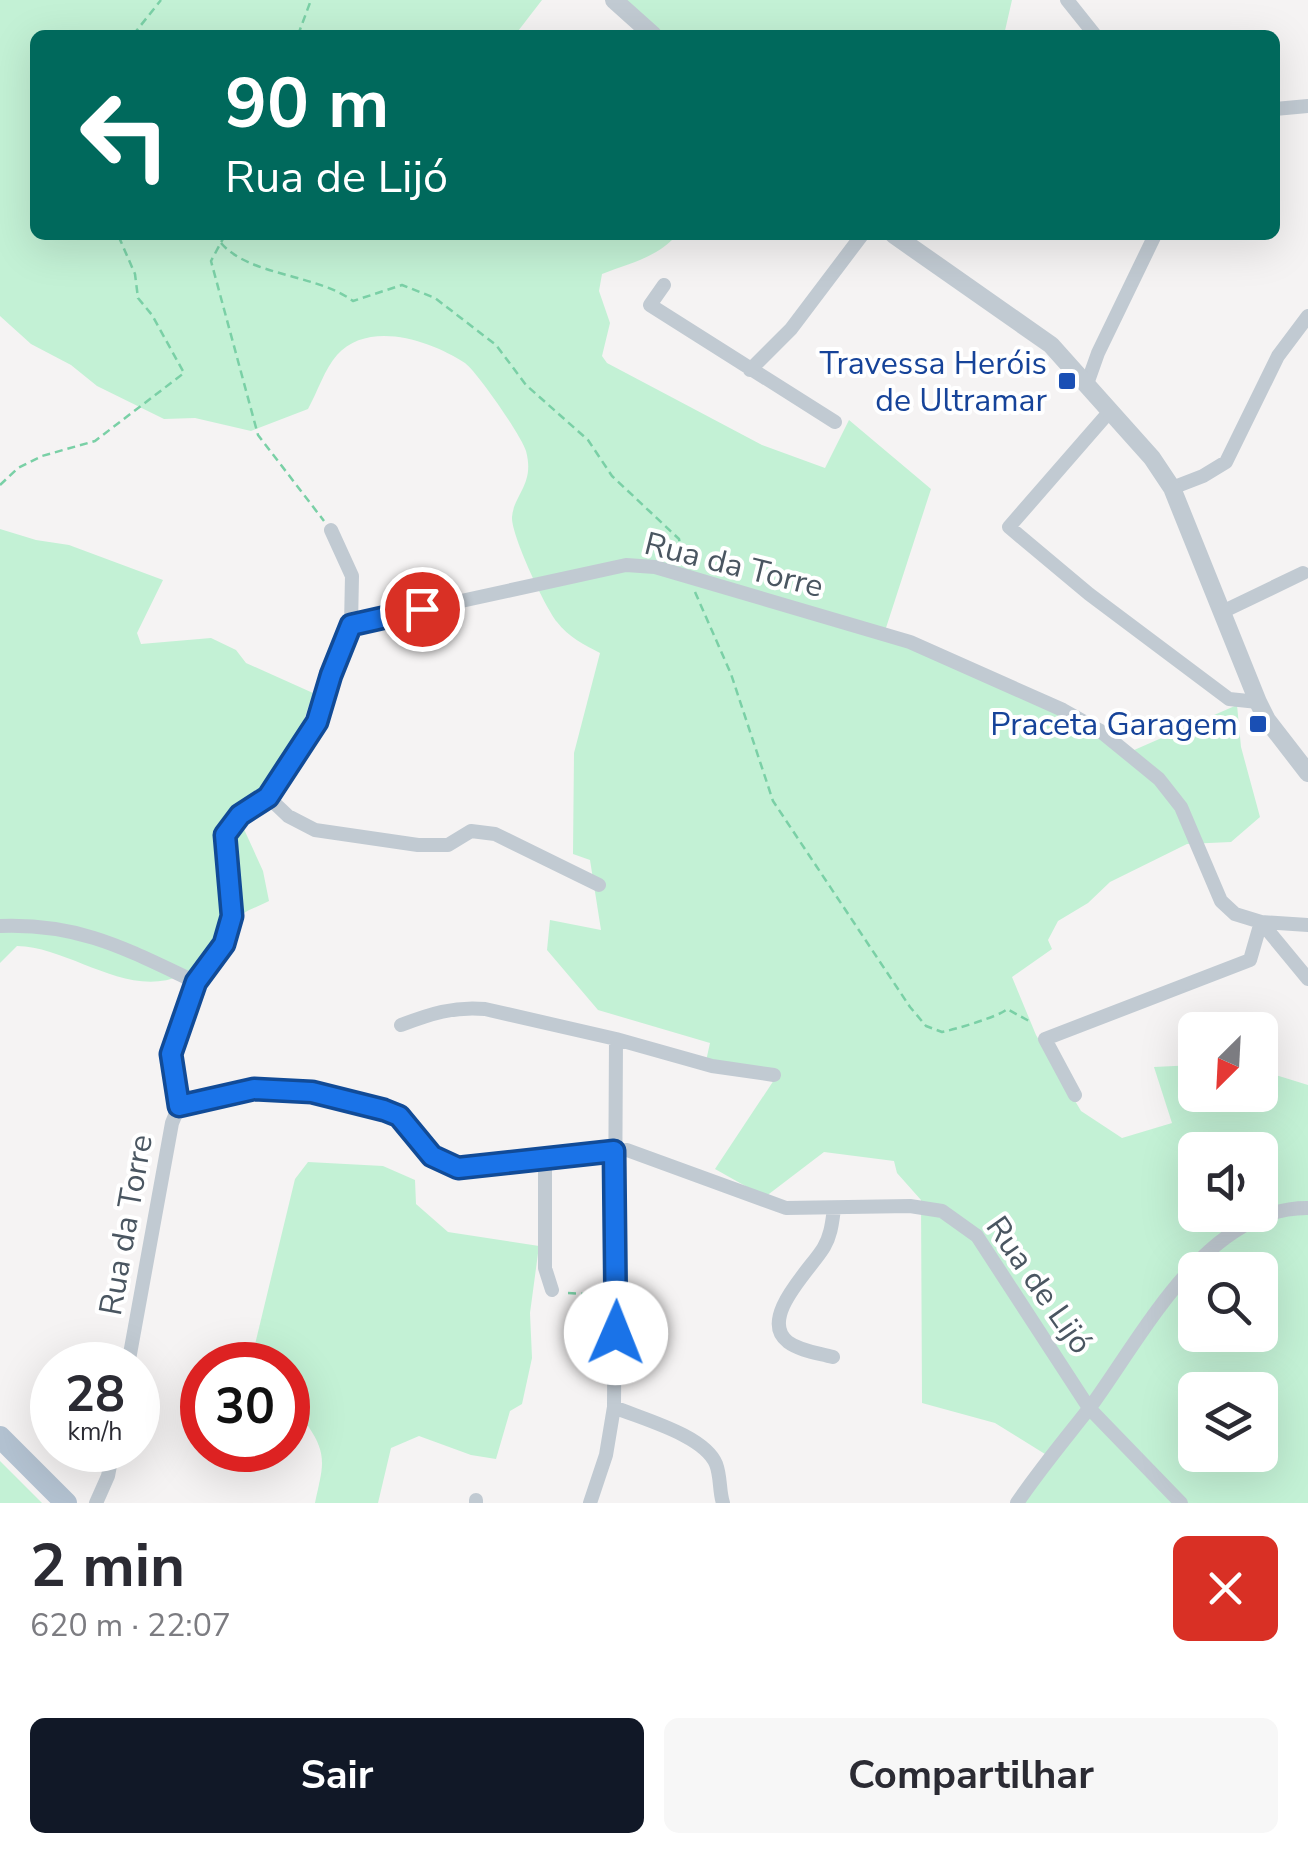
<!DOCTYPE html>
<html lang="pt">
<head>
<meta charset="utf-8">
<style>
  :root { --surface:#fff; --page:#f7f7f7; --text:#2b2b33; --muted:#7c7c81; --accent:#111827 }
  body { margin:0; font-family:"Nunito Sans",sans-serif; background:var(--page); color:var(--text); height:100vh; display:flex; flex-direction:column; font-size:38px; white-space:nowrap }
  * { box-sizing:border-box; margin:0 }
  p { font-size:32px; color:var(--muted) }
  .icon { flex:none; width:55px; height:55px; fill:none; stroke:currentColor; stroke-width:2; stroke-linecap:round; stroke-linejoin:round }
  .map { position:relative; height:1503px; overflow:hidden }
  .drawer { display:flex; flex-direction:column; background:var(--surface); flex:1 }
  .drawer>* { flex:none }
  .banner { position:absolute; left:30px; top:30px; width:1250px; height:210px; border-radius:15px; box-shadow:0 10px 40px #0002; background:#00695c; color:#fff; overflow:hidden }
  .needle { width:65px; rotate:204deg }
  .buttons { position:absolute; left:1178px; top:1012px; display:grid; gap:20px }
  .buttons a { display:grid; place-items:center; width:100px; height:100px; border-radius:15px; background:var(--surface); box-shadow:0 10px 40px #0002; font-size:50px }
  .speed { position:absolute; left:30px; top:1342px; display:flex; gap:20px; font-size:50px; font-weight:700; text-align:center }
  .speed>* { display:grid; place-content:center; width:130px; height:130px; border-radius:50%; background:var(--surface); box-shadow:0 10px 40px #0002; line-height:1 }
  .speed small { font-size:25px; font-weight:400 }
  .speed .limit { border:15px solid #d22; background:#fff; color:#111 }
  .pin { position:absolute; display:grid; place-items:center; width:85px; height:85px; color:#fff; margin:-42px; border:5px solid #fff; border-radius:50%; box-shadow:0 2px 10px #0007 }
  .me { position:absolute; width:110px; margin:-55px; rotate:1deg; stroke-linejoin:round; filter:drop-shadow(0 0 8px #0008) }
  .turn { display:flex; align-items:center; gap:35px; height:210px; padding:0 30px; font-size:45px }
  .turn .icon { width:130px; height:130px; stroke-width:2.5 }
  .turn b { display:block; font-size:70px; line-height:85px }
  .round { display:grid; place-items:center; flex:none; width:105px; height:105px; border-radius:15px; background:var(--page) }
  .overview { display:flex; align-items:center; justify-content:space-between; height:170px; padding:0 30px }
  h1 { font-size:60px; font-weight:700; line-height:75px }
  .cta { display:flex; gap:20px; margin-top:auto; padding:20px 30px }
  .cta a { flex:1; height:115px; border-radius:15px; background:var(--accent); color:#fff; font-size:40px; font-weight:700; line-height:115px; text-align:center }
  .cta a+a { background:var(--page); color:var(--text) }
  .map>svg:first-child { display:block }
  .green { fill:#c3f1d5; fill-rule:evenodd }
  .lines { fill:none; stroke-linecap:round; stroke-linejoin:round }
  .path { stroke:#7ad0a6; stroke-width:2.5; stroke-dasharray:8 5; stroke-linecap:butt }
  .minor { stroke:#c1cad2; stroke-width:14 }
  .tertiary { stroke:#c1cad2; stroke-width:18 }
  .primary { stroke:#b3c2d1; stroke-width:22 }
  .route-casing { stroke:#114b97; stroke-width:25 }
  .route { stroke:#1a73e8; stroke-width:18 }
  .transit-dot { fill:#1a4fb4; stroke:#fff; stroke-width:4 }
  .labels { text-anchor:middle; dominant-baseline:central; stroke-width:8; stroke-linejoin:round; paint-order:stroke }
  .transit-label { font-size:32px; fill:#164399; stroke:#fff; text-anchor:end }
  .street-label { font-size:32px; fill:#4a5661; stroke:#fff }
</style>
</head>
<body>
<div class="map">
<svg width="1308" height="1503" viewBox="0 0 1308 1503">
  <rect width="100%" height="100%" fill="#f5f3f3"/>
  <path class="green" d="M0,0H542L515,35H35V235H677C656,258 630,263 602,274L599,291L610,323L602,356L607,363L762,445L825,468L849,420L931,489L884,634L1093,728L1125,754L1237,705L1241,747L1260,817L1231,842L1187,844L1110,882L1088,903L1058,921L1048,940L1052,949L1012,977L1036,1035L1081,1111L1122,1138L1172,1123L1154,1067L1195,1065V1095H1260V1070L1308,1085V1503H1024L1053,1459L995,1423L922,1403L921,1200L897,1173L894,1161L824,1152L765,1197L715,1169L778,1074L706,1061L710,1043L598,1010L547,950L550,920L601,930L590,860L573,854L574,753L600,653C585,645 568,637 557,622C545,607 511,535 512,517C514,494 535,484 526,451C521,435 477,372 465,363C432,341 369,319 337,355C325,368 317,393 308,409L251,431L195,418L164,419L97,386L71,365L31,344L0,316ZM1195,1150H1260V1215H1195ZM1195,1270H1260V1335H1195ZM1195,1390H1260V1455H1195Z
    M620,0H1012L1004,35H663Z
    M0,529L36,540L69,545L163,580L137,633L141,644L211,638L236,650L246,663L313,693L302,726L307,728C286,762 259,791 243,827L263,871L269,901C260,906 249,909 241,915C217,932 211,962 182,975C127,1000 71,947 17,946L0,963Z
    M308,1162L383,1166L415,1180L416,1204L448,1232L539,1246L530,1313L532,1358L522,1404L510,1411L496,1459L471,1455L419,1436L391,1448L378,1503H315C322,1469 329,1456 308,1426L288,1420V1365H250L295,1179Z
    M0,1461L42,1503H0Z"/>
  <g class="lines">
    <path class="path" d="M133,35L161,0
      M298,35L311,0
      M225,235L211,261L258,435L324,521
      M221,243C249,276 317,274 353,301L402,285L435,298L496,345L526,385L588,440L612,476L679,539L683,562
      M0,485L18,468L42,456L95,441L184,373L152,315L138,298L135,274L118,235
      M695,592L731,674L773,801L910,1007L926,1026L942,1032C953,1030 1001,1016 1007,1009L1029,1021
      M568,1293L600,1295"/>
    <path class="minor" d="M1067,0L1095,35
      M1275,109L1308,106
      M664,285L650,305L835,422
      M750,370L791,329L862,235
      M1087,384L1098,353L1155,235
      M1110,411L1009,527L1089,594L1229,699L1258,702
      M1172,488L1203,476L1226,462L1278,356L1308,316
      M331,530L352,576L351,625
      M1222,612L1303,573
      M268,797L288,816L315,830L418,845H448L471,831L495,834L599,885
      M1261,922L1308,979
      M0,926C80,923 126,949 196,982
      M401,1025C430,1014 454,1006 485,1009L616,1039L712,1066L774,1075
      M1075,1095L1045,1039L1250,960L1261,922
      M179,1106L253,1089L311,1092L384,1110L399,1117L432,1156L458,1168L627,1150L786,1208L910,1206L942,1211L977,1236L1089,1408L1181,1503
      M545,1159V1268L552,1290
      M833,1357C819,1353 800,1351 788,1342C757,1318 813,1267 824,1247C831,1235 832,1223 834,1209
      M128,1365L172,1123L179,1106L171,1054L196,982L224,944L232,917L225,835L241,815L268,797L317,722L331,675L351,625L626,565L655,567L910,642L1063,710L1099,730L1159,779L1181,807L1221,901L1235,914L1261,922L1308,925
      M614,1407C642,1419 704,1435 716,1464C721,1477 719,1491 723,1503
      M96,1503L108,1476L113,1450
      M476,1503V1500
      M590,1503L606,1455L614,1407L616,1039
      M1017,1503C1040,1469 1066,1438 1091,1406C1143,1335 1207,1207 1308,1208"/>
    <path class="tertiary" d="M614,0L653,35
      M894,235L1051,345L1152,458L1172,488L1258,702L1267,720L1308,773"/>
    <path class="primary" d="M0,1437L66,1503"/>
  </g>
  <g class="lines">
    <g class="route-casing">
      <path id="route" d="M422,609L351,625L331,675L317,722L268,797L240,815L225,835L232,916L224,944L196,982L171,1054L179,1106L254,1089L312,1092L384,1110L399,1116L432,1156L458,1168L614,1151L616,1333"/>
    </g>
    <use href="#route" class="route"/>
  </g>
  <g class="transit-dot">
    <rect x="1057" y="371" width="20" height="20" rx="5"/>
    <rect x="1248" y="714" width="20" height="20" rx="5"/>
  </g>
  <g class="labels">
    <g class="transit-label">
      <text x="1047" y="363">Travessa Heróis<tspan x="1047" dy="37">de Ultramar</tspan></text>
      <text x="1238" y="724">Praceta Garagem</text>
    </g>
    <g class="street-label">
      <text transform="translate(734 565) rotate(14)">Rua da Torre</text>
      <text transform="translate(126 1225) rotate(-80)">Rua da Torre</text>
      <text transform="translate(1039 1285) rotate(55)">Rua de Lijó</text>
    </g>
  </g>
</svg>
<div class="buttons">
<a><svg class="needle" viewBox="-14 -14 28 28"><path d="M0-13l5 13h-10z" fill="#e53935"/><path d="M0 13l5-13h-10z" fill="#7c7c81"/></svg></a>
<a><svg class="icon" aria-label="sound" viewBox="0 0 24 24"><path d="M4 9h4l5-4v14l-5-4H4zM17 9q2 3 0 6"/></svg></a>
<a><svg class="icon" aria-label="search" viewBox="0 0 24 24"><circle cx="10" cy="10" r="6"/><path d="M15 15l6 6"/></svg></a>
<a><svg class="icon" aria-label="layers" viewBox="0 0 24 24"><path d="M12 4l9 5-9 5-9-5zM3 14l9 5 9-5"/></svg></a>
</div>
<div class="speed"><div>28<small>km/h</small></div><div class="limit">30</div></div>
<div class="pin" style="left:422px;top:609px;background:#d93025"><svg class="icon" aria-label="arrive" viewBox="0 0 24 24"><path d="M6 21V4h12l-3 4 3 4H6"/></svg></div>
<svg class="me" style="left:616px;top:1333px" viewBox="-20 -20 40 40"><circle r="19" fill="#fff"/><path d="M0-13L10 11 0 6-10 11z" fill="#1a73e8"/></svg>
<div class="banner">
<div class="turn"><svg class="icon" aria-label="left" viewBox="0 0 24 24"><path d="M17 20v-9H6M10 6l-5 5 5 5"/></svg><div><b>90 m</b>Rua de Lijó</div></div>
</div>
</div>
<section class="drawer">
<div class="overview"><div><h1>2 min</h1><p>620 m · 22:07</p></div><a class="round" style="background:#d93025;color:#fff"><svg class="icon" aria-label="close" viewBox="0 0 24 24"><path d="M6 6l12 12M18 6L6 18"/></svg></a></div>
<div class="cta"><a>Sair</a><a>Compartilhar</a></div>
</section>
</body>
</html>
